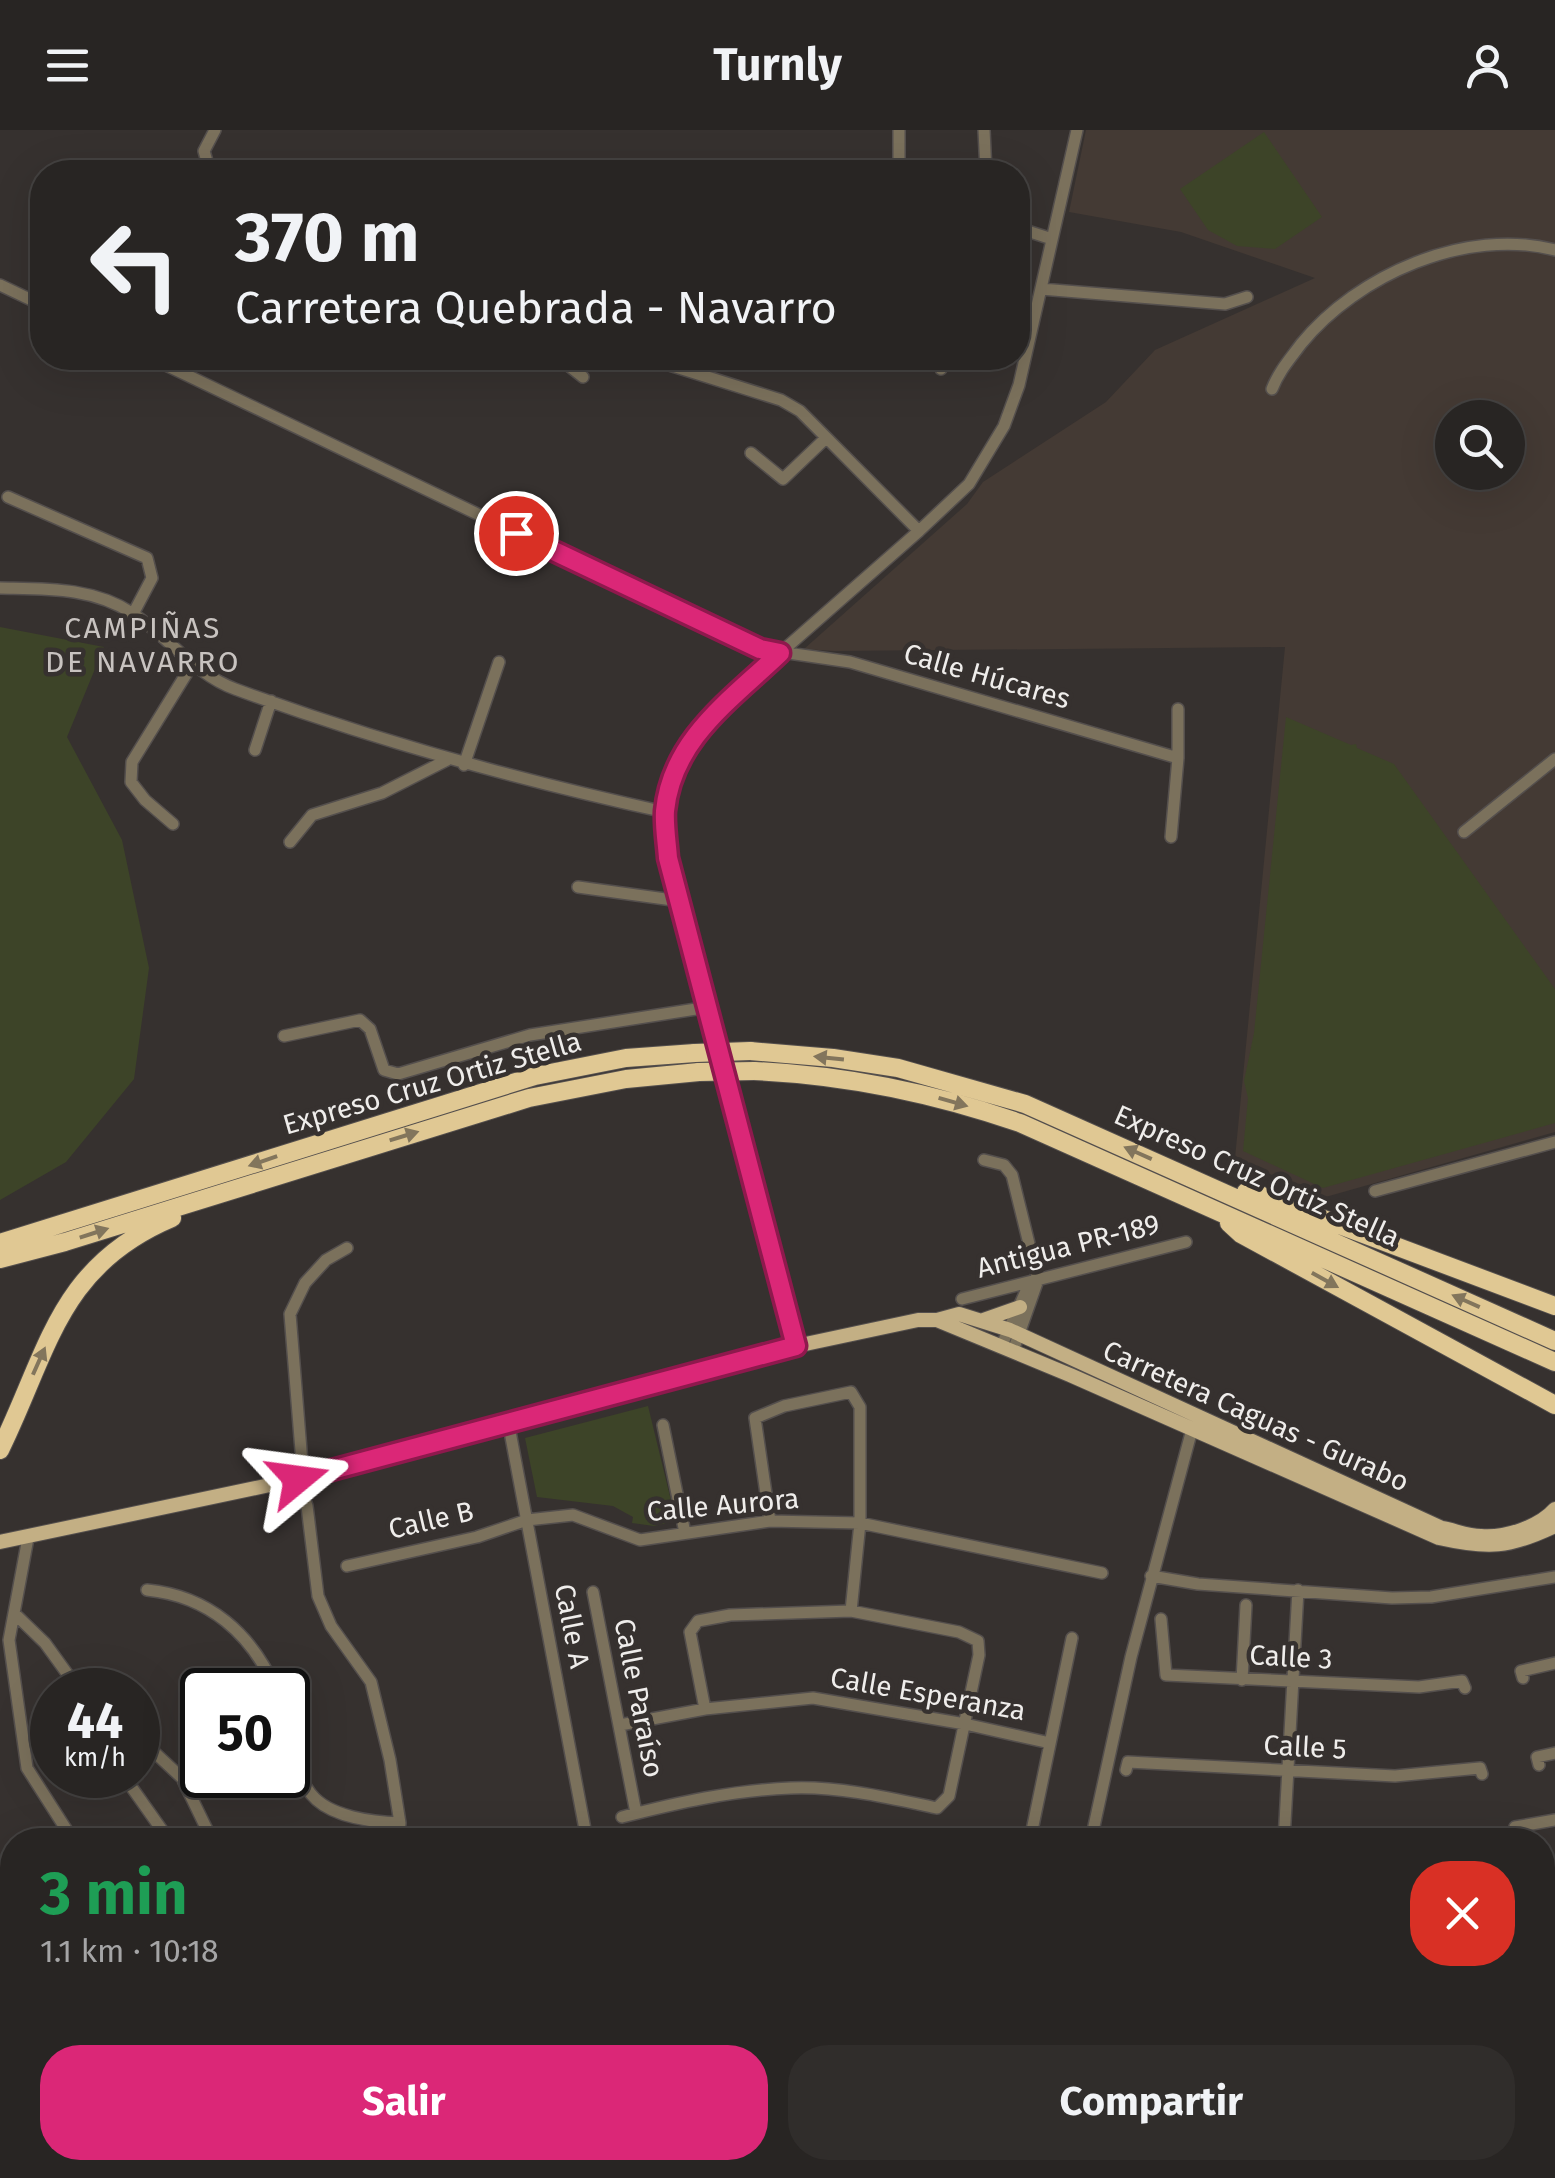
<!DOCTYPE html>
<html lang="es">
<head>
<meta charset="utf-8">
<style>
  :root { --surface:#282523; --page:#302d2b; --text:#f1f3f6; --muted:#a5a5a6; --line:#444241; --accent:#db2777 }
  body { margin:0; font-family:"Fira Sans",sans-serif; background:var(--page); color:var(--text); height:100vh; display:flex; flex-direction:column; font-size:38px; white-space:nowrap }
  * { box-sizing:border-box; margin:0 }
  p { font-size:32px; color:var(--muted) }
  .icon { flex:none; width:55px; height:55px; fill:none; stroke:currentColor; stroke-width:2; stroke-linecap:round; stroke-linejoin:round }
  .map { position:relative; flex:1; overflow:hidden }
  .side { position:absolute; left:0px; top:1698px; width:1555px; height:352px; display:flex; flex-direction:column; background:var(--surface); border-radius:40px 40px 0 0; box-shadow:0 10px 40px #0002,0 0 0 2px var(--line) }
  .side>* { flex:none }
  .banner { position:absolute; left:30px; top:30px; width:1000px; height:210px; border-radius:40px; box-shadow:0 10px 40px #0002,0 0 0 2px var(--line); background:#282523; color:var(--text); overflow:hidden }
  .fabs { position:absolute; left:1435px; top:270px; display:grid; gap:20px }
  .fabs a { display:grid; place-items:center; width:90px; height:90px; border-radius:50%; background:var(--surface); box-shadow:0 10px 40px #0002,0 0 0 2px var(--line); font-size:50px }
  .speed { position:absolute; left:30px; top:1538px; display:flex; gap:20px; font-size:50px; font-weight:700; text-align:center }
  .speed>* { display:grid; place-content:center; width:130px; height:130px; border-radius:50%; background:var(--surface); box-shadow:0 10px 40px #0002,0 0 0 2px var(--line); line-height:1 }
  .speed small { font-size:25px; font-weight:400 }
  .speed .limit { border:5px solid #111; border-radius:15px; background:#fff; color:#111 }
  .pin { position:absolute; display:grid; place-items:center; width:85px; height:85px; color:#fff; margin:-42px; border:5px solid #fff; border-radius:50%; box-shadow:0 2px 10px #0007 }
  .me { position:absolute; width:110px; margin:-55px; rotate:74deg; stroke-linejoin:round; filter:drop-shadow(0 0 8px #0008) }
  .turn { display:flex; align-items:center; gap:35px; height:210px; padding:0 40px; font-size:45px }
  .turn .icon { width:130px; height:130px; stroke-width:2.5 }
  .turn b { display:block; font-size:70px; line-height:85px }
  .round { display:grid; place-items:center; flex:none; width:105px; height:105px; border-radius:40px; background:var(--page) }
  .headline { display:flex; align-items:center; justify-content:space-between; height:170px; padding:0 40px }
  h1 { font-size:60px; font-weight:700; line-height:75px; color:#1e9e55 }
  .button { display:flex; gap:20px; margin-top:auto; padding:20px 40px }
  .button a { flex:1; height:115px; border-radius:40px; background:var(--accent); color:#fff; font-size:40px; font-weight:700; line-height:115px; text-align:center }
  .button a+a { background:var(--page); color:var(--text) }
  header { display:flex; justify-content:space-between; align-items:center; height:130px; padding:0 40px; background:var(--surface); font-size:45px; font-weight:700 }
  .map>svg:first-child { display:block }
  .built { fill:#443a34; fill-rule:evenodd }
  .green { fill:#3d4428 }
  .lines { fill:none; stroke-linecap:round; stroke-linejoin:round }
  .minor-casing { stroke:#544f4d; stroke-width:14 }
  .major-casing { stroke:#544f4d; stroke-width:16 }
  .highway-casing { stroke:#544f4d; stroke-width:20 }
  .minor { stroke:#7b715c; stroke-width:11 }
  .major { stroke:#c3af84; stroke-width:14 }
  .highway { stroke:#e0c893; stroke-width:18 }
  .highway-bridge-casing { stroke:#544f4d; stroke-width:20; stroke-linecap:butt }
  .highway-bridge { stroke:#e0c893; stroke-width:18 }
  .oneway { fill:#82755c }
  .route-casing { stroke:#8e194d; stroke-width:25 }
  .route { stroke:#db2777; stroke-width:18 }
  .labels { text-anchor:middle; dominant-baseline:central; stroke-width:9; stroke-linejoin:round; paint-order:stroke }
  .street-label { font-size:28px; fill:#efedeb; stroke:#36312f }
  .neighbourhood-label { font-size:30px; letter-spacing:2.5px; fill:#c8c3c0; stroke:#36312f }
</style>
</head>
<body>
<header><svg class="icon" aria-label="menu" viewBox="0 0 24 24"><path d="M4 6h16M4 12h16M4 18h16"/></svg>Turnly<svg class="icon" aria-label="person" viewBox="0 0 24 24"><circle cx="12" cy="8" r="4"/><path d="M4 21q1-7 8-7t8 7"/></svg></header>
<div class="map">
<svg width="1555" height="2048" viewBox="0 0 1555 2048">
  <rect width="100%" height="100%" fill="#36312f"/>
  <path class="built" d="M1086,0H1555V1002L1322,1068L1235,1028L1285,517L834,521L804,519L967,374L983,352L1106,272L1155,220L1315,148L1181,102L1069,82ZM1452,288H1508V342H1452Z"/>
  <path class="green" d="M1264,2L1322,87L1275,119L1237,116L1208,100L1180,59Z
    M0,497L104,517L67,607L122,710L149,838L134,949L66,1032L0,1070Z
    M1286,587L1351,615L1356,614L1357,618L1394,634L1555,859V993L1323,1058L1243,1021L1248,968L1244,951L1254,903Z
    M648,1276L676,1391L654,1396L632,1393L633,1387L613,1376L537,1367L525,1308Z"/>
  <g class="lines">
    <g class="minor-casing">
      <path id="minor" d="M984,0L986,42
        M210,42L204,21L215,0
        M604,42C627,35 658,33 681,42
        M899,42V0
        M1018,98L1052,109
        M0,155L42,175
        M1041,159L1225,174L1247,167
        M151,228L760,519L850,532L1178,628
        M559,228L583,247
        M647,228L781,270L800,281L919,401
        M937,228L941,239
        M1272,259C1279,241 1290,229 1301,214C1357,145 1466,97 1555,120
        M751,323L783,349L826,308
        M8,367L147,428L152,448L133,484
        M0,458C46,459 92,457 132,483C167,506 196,545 235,559C377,611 518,650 665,682
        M255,620L271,571
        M464,635L499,532
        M173,694L145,670L131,652L132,632L193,533
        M1464,702L1555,629
        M1171,707L1178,628V579
        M290,712L312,685L382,663L447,630
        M578,757L680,771
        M284,906L360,890L370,899L384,940L398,944L530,905L709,877
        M984,1030L1004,1035L1012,1045L1038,1150
        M1375,1061L1555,1012
        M347,1118L326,1130L305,1153L290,1184L302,1333L298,1349L307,1376L318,1466L331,1496L371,1552L390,1630L400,1693L398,1710
        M962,1169L1186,1112
        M796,1216L668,728L665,682L678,630L697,602L780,523L919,401L969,354L1004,296L1019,255L1077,0
        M1001,1217L1026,1161L1038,1150L1013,1221
        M508,1291L587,1710
        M663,1295L685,1403
        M770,1391L755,1288L784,1276L851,1262L860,1277V1393L851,1481
        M28,1408L9,1510L27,1638L73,1710
        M347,1436L477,1407L527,1390L573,1385L640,1410L770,1391L860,1393L1102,1443
        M1151,1446L1198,1454L1392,1468L1431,1467L1555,1447
        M147,1460C209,1466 252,1504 276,1560
        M593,1462L636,1683
        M15,1484L45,1513L79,1560
        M1161,1489L1166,1545L1419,1557L1462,1551L1465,1558
        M1523,1548L1521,1541L1555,1533
        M1242,1550L1246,1475
        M620,1595L705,1579L813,1568L965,1594L1050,1613
        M288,1597C294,1618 297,1648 311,1664C329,1687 373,1692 400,1693
        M138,1607L182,1648L212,1710
        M1539,1635L1537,1627L1555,1623
        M1126,1640L1128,1632L1395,1646L1480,1638L1482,1644
        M123,1645L169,1710
        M622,1687C676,1673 734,1660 791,1658C839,1656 890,1668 937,1678L949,1666L979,1525L978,1511L959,1502L851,1481L730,1485L698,1491L690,1502L705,1579
        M1515,1697L1555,1690
        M1030,1710L1072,1508
        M1091,1710L1131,1527L1194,1292
        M1284,1710L1298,1460
        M1542,1883L1555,1886
        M1542,1987L1555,1990
        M195,2038V2048
        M419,2038L447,2048
        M312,2048L316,2038
        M711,2048L715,2038
        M897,2048L930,2038"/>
    </g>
    <g class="major-casing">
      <path id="major" d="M937,1190L1070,1245L1439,1408C1488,1419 1509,1418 1555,1396
        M983,1190L1020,1177
        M0,1412L298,1349L796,1216L918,1190H937L959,1184L1010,1200L1442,1398C1454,1400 1468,1406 1481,1406C1505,1408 1539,1397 1555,1379"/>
    </g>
    <g class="highway-casing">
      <path id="highway" d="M750,921L833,928L898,938L1025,974L1555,1211
        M754,941C846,945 933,963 1020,993L1555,1232
        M1246,1062L1257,1064L1555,1176
        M1229,1093L1241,1104L1555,1275
        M0,1113L535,946L626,928L695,923
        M0,1129L65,1112L529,968L626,949L699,942
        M0,1320C49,1220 58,1136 172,1088"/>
    </g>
    <use href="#minor" class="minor"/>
    <use href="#major" class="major"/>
    <use href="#highway" class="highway"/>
    <g class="highway-bridge-casing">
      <path id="highway-bridge" d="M695,923L750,921
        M699,942L754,941"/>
    </g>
    <use href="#highway-bridge" class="highway-bridge"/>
  </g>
  <defs><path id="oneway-solid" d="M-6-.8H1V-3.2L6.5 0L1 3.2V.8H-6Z" transform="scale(2.5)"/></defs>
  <g class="oneway">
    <use href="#oneway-solid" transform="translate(829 928) rotate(-174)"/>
    <use href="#oneway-solid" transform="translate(953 972) rotate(16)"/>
    <use href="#oneway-solid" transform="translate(404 1006) rotate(-17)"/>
    <use href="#oneway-solid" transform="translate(1138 1023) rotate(-156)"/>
    <use href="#oneway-solid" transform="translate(263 1031) rotate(161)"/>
    <use href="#oneway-solid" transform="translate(94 1103) rotate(-18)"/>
    <use href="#oneway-solid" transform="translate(1325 1150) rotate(29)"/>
    <use href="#oneway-solid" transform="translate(1466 1171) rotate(-156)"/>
    <use href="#oneway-solid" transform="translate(39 1231) rotate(-66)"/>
  </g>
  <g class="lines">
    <g class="route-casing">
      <path id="route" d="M298,1349L796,1216L668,728C667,713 664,696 665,681C672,609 731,570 780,523L760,519L516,403"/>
    </g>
    <use href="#route" class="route"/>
  </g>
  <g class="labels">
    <g class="street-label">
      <text transform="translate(987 546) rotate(16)">Calle Húcares</text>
      <text transform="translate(432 953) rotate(-16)">Expreso Cruz Ortiz Stella</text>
      <text transform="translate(1257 1046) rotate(24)">Expreso Cruz Ortiz Stella</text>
      <text transform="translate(1068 1116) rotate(-14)">Antigua PR-189</text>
      <text transform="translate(1256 1286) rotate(24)">Carretera Caguas - Gurabo</text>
      <text transform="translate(723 1375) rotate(-5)">Calle Aurora</text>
      <text transform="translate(431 1390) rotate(-13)">Calle B</text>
      <text transform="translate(572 1496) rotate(79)">Calle A</text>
      <text transform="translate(1291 1527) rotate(3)">Calle 3</text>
      <text transform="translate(928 1564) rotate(10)">Calle Esperanza</text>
      <text transform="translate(639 1568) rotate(79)">Calle Paraíso</text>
      <text transform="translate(1305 1617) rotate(3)">Calle 5</text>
    </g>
    <g class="neighbourhood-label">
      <text x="143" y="498">CAMPIÑAS<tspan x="143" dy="34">DE NAVARRO</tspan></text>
    </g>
  </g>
</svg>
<div class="fabs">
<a><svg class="icon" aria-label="search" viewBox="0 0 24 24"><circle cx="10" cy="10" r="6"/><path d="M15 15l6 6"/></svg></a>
</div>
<div class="speed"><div>44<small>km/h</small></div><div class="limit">50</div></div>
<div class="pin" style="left:516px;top:403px;background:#d93025"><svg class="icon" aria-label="arrive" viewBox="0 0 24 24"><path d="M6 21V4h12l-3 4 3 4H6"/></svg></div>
<svg class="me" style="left:298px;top:1349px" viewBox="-20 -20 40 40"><path d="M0-17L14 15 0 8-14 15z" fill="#db2777" stroke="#fff" stroke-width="4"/></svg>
<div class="banner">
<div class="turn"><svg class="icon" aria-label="left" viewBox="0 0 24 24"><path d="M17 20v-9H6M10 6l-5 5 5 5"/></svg><div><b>370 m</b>Carretera Quebrada - Navarro</div></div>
</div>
<section class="side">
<div class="headline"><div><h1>3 min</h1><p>1.1 km · 10:18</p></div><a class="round" style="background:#d93025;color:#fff"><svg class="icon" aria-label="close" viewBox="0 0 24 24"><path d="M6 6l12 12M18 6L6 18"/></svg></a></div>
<div class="button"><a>Salir</a><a>Compartir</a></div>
</section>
</div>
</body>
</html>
